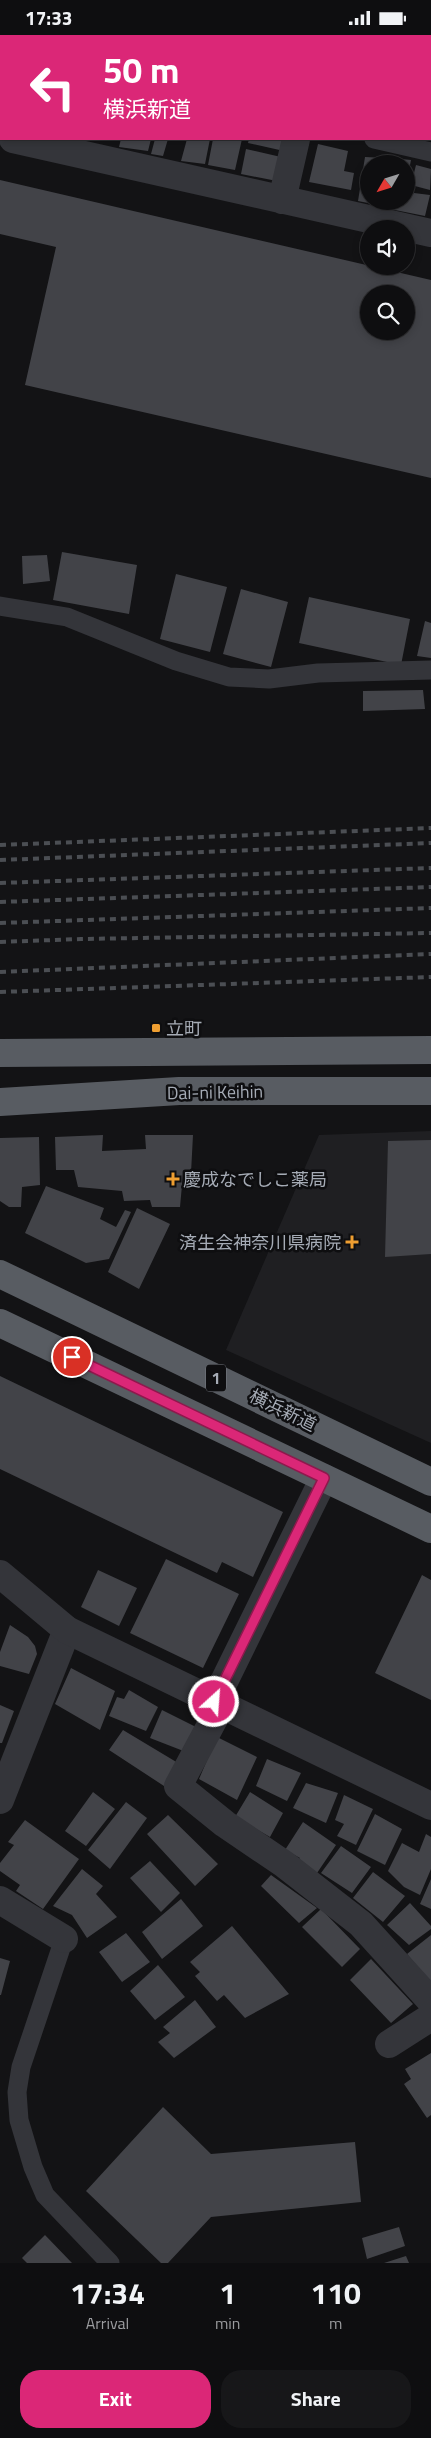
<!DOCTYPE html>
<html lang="en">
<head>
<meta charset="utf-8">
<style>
  :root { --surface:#0e0e10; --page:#171719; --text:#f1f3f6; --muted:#9b9c9f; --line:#2e2e30; --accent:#db2777 }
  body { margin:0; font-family:"Titillium Web","Noto Sans JP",sans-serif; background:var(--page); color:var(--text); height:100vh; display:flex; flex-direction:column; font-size:19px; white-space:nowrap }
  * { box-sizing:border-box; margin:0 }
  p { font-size:16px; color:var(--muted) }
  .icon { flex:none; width:28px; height:28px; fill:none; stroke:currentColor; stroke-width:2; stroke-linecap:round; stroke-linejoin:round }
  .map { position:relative; height:2228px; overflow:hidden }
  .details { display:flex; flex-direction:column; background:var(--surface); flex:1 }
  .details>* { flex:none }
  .hud { position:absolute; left:0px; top:0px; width:431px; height:105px; box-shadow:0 2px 8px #0003,0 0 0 1px var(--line); background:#db2777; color:#fff; overflow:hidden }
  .needle { width:32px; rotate:231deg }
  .tools { position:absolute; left:360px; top:120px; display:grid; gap:10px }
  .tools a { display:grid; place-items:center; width:55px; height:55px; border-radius:50%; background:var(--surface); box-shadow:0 2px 8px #0003,0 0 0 1px var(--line); font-size:25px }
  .pin { position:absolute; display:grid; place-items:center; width:42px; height:42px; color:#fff; margin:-21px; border:2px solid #fff; border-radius:50%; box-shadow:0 1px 5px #0007 }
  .me { position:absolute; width:55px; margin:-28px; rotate:26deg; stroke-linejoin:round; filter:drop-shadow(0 0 4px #0008) }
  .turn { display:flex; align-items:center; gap:18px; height:105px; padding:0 20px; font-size:22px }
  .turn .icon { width:65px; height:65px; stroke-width:2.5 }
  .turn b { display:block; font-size:35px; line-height:42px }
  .eta { display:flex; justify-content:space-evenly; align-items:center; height:85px; text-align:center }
  .eta b { font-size:30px; font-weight:700; line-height:35px }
  .button { display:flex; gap:10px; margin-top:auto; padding:10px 20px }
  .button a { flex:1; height:58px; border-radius:20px; background:var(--accent); color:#fff; font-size:20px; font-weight:700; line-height:58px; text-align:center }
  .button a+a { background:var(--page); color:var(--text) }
  .status { display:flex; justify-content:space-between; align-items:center; height:35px; padding:0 25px; background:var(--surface); direction:ltr }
  .status svg { height:14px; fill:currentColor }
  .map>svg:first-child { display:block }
  .built { fill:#1f1f22 }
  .building { fill:#424348; fill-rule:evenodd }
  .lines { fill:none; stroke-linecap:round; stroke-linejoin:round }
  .service { stroke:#34353a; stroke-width:19 }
  .minor { stroke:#34353a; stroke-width:28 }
  .tertiary { stroke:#34353a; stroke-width:28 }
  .trunk { stroke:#585c62; stroke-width:28 }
  .rail { stroke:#4b4e53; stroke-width:4; stroke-dasharray:6 5; stroke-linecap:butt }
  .route-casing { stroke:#8e194d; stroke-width:12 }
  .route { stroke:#db2777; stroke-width:9 }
  .poi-dot { fill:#ee9e31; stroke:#0e0e10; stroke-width:2 }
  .labels { text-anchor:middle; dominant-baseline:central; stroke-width:5; stroke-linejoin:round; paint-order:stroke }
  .shield { fill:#0e0e10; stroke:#787c84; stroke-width:1 }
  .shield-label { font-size:16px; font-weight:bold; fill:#a5abb5 }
  .poi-label { font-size:18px; fill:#a5abb5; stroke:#0e0e10; text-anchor:start }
  .street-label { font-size:18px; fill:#a5abb5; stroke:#0e0e10 }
</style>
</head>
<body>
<div class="status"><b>17:33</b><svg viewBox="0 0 49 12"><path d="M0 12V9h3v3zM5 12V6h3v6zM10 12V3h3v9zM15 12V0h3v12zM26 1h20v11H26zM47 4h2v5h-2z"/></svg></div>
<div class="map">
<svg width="431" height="2228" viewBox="0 0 431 2228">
  <rect width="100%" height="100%" fill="#131315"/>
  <path class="built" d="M431,1096V1408L226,1315L319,1100Z"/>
  <path class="building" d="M121,104H151L148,116L119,112Z
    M155,104H168L163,121L151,119Z
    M187,104H210L205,129L181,126Z
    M213,104H242L235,135L208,130Z
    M249,104H287L284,116L248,108Z
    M318,109L348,116L344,136L354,138L351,155L309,147Z
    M246,114L281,122L277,146L241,139Z
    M365,122L385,123L383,129H369V166H379L378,170L358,166Z
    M401,124L411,125L407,146L406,129H400Z
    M416,130L431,134L430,155L411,150Z
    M0,145L431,245V443L25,350L56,212L0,199ZM369,259H406V296H369Z
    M406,157L430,160L425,181L390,174L392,166H406Z
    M62,517L137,530L129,579L53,565Z
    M47,520L50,546L23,549L22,521Z
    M176,539L227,552L210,617L160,604Z
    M241,554L288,567L271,632L223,619Z
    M309,562L410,584L401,630L299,608Z
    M425,586L431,588V623L417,621Z
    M423,655L425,674L363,676V656Z
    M103,1100L102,1116L146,1114L145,1100H193L191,1138L183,1139L180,1172H152L150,1165L124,1166L122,1156L78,1152L74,1135H56L55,1102Z
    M39,1102L40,1150L22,1152L21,1172H9L0,1166V1103Z
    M431,1105V1219L385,1222L388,1106Z
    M46,1151L104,1173L100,1184L116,1192L125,1175L131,1177L109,1224L86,1228L25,1198Z
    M137,1173L170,1189L139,1254L108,1237Z
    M0,1341L283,1477L253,1542L222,1527L217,1538L0,1434Z
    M166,1524L239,1559L203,1633L130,1598Z
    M98,1535L137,1553L119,1591L81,1572Z
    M422,1540L431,1545V1665L375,1638Z
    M10,1590L28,1602L35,1611L37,1619L29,1639L0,1631V1617Z
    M71,1633L115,1656L100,1695L55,1669Z
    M129,1655L158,1672L146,1696L109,1681L117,1662L124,1664Z
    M0,1670L14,1676L2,1708H0Z
    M162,1675L196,1692L186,1717L150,1703Z
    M123,1695L178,1728L164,1751L109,1715Z
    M217,1702L257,1722L237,1765L199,1744Z
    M267,1724L301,1738L287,1766L256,1751Z
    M306,1748L338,1758L326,1788L293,1773Z
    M93,1757L115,1774L86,1811L65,1796Z
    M250,1757L283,1778L270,1802L235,1782Z
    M344,1760L373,1774L356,1810L337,1801L344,1789L335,1785Z
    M126,1767L147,1783L110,1834L88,1815Z
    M375,1779L402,1794L385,1830L357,1816Z
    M168,1780L218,1829L195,1851L147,1799Z
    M25,1785L79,1824L43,1874L16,1856L20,1850L0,1836V1828L14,1810L8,1807Z
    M303,1787L336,1810L317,1838L296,1828L300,1823L285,1815Z
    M426,1799L431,1802V1834L420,1860L404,1852L388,1836L402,1808L419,1817Z
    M341,1811L371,1832L352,1858L321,1838Z
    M150,1826L180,1858L161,1877L130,1843Z
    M82,1834L103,1851L96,1859L117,1882L87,1903L72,1880L53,1871Z
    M373,1837L405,1861L383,1887L353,1863Z
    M271,1840L317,1873L299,1888L261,1851Z
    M431,1844V1874L420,1869Z
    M181,1864L203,1891L162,1924L142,1897Z
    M410,1868L431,1891V1894L409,1910L387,1890Z
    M321,1874L360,1914L342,1932L302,1892Z
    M232,1891L289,1959L245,1983L224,1960L217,1966L195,1941L200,1937L190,1927Z
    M126,1898L150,1927L122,1947L99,1917Z
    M431,1900V1948L407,1919Z
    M0,1923L10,1926L1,1960H0Z
    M371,1924L413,1969L391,1988L350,1945Z
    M158,1930L185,1962L155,1985L130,1956Z
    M195,1965L216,1992L174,2023L158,2007L170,1998L163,1992Z
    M431,2018V2080L427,2083L404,2049L411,2044L405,2034Z
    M163,2072L211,2119L355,2107L361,2167L211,2182L168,2228H161L86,2156Z
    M399,2192L405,2211L367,2224L362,2203Z
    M45,2200L72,2228H27L22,2223Z
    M406,2221L409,2228H384Z"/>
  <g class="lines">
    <path class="service" d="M254,0L259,1
      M0,23H1
      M430,40H431
      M374,104L431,117
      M0,571L67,582L176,626L229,642L269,644L318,638L431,635
      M64,1904L21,2032L17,2057L19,2085L33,2132L45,2160L110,2228"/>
    <path class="minor" d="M319,1L320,0
      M13,104L431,198
      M282,165L296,104
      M214,1667L324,1443
      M222,1669L178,1751L225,1789L284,1829L361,1889L431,1966
      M0,1765L67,1595
      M0,1865L64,1904
      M389,2009L431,1982"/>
    <path class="tertiary" d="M0,1539L67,1595L431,1771"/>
    <path class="trunk" d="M0,1018L431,1015
      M0,1067L179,1056H431
      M0,1239L431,1447
      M0,1288L431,1494"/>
    <path class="rail" d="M0,810L431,793
      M0,825L431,808
      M0,848L431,833
      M0,867L431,852
      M0,888L431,873
      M0,907L81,904L431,898
      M0,937L431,919
      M0,957L431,942"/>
  </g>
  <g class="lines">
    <g class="route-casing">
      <path id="route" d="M72,1322L324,1443L214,1667"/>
    </g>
    <use href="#route" class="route"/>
  </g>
  <g class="poi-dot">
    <rect x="151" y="988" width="10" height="10" rx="2.5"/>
    <path d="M170.5 1136.5h5v5h5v5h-5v5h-5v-5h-5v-5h5z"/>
    <path d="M349.5 1199.5h5v5h5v5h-5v5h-5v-5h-5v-5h5z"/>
  </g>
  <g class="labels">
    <rect class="shield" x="206" y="1329.5" width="20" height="27" rx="4"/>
    <g class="shield-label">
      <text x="216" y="1343">1</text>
    </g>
    <g class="poi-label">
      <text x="166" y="993">立町</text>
      <text x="183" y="1144">慶成なでしこ薬局</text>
      <text x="341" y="1207" text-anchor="end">済生会神奈川県病院</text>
    </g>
    <g class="street-label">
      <text transform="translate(215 1057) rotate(-1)">Dai-ni Keihin</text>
      <text transform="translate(283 1375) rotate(26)">横浜新道</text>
    </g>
  </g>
</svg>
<div class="tools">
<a><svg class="needle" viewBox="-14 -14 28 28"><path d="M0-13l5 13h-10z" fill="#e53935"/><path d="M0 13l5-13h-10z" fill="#9b9c9f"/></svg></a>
<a><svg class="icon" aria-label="sound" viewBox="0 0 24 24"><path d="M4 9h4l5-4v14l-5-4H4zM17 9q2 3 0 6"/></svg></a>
<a><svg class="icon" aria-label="search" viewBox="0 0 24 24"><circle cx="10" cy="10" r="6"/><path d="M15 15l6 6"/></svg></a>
</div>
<div class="pin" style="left:72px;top:1322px;background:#d93025"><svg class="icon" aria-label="arrive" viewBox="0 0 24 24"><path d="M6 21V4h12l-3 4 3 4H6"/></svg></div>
<svg class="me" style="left:214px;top:1667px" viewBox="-20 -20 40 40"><circle r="17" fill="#db2777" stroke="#fff" stroke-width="3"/><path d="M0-11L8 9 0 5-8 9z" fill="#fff"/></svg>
<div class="hud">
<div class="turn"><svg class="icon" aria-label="left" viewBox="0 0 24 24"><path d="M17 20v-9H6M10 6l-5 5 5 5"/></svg><div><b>50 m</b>横浜新道</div></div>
</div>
</div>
<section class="details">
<div class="eta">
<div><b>17:34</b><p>Arrival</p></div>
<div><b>1</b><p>min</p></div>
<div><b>110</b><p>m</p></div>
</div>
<div class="button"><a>Exit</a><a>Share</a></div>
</section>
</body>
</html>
